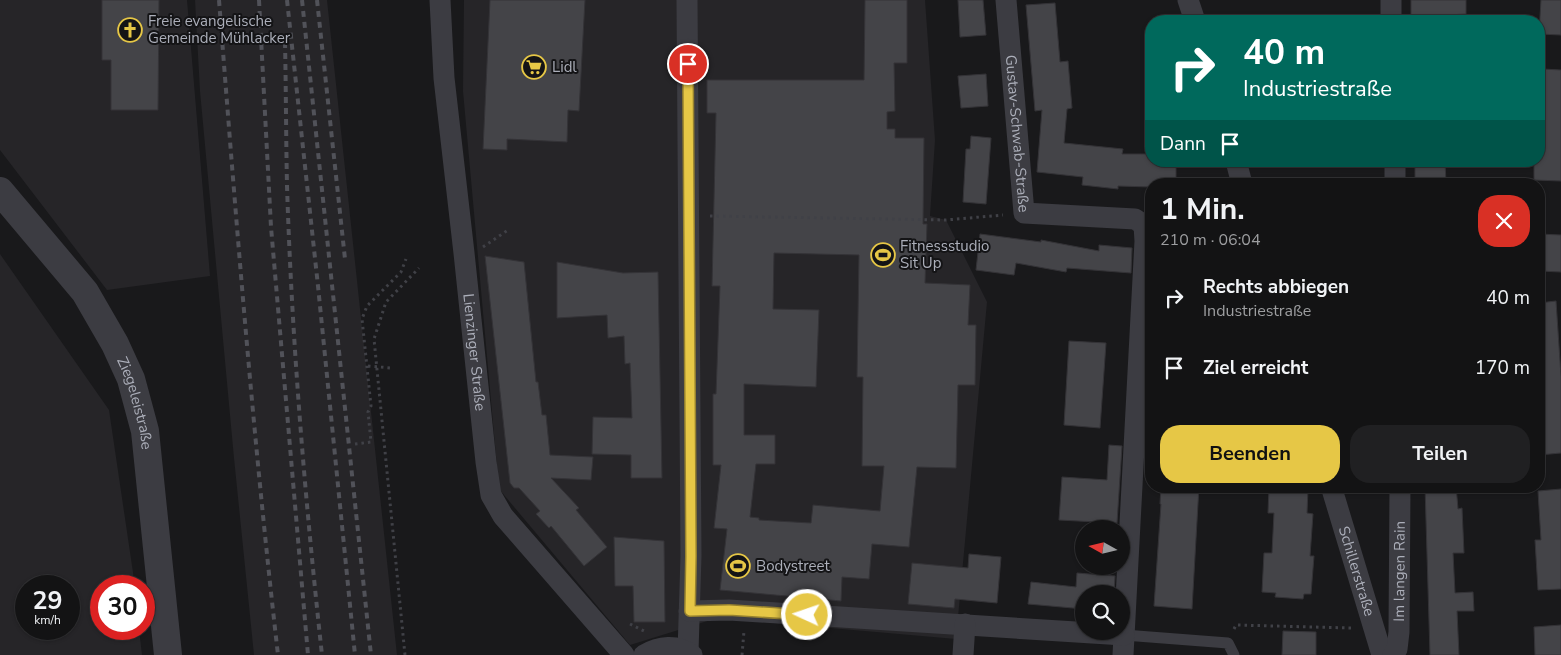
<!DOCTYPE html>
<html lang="de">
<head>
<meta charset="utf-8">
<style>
  :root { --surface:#131314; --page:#202022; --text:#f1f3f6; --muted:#9d9ea0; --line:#323234; --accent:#e6c746 }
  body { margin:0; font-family:"Nunito Sans",sans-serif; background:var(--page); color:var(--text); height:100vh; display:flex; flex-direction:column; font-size:19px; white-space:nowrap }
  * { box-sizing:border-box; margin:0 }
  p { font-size:16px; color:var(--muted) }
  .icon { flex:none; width:28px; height:28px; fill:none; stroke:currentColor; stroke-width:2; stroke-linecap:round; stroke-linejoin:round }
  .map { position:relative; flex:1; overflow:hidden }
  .details { position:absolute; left:1145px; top:178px; width:400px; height:315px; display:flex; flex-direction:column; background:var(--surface); border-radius:20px; box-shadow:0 1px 4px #0004,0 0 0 1px var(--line) }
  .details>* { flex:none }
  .hud { position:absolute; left:1145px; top:15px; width:400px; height:152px; border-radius:20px; box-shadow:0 1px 4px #0004,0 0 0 1px var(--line); background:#00695c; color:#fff; overflow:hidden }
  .needle { width:32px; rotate:278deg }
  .buttons { position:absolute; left:1075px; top:520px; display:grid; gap:10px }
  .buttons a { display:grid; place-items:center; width:55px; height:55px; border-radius:50%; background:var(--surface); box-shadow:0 1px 4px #0004,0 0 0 1px var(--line); font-size:25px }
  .speed { position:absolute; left:15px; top:575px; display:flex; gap:10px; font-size:25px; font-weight:700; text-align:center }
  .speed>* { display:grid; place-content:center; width:65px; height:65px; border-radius:50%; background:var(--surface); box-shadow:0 1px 4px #0004,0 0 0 1px var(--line); line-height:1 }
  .speed small { font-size:12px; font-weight:400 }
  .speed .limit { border:8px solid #d22; background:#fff; color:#111 }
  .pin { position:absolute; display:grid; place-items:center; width:42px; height:42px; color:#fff; margin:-21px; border:2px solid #fff; border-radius:50%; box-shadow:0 1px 5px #0007 }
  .me { position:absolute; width:55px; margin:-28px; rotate:273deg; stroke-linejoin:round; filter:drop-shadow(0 0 4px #0008) }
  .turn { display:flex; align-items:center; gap:18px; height:105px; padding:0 15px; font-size:22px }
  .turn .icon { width:65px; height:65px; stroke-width:2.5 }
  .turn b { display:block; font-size:35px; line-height:42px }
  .then { display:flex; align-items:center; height:48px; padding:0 15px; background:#0003; gap:10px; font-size:19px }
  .round { display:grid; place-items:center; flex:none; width:52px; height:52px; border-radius:20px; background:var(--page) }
  .overview { display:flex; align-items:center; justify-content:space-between; height:85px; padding:0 15px }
  h1 { font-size:30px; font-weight:700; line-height:38px }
  .primary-button { display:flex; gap:10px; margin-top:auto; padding:10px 15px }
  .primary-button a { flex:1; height:58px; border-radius:20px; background:var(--accent); color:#111; font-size:20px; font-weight:700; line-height:58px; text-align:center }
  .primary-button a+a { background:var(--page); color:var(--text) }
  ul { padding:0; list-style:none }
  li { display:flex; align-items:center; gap:15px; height:70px; padding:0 15px }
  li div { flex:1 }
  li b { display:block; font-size:19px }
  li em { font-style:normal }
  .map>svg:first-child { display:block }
  .built { fill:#262528; fill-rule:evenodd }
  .building { fill:#444448; stroke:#343337; fill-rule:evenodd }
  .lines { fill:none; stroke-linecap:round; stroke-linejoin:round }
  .path { stroke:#404147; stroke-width:3; stroke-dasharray:2.5 4; stroke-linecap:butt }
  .service { stroke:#3c3c42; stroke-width:11 }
  .minor { stroke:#3c3c42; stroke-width:21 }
  .tertiary { stroke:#3c3c42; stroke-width:28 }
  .rail { stroke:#515259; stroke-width:4; stroke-dasharray:6 5; stroke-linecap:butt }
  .route-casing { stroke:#96812e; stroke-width:12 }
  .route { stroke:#e6c746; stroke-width:9 }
  .labels { text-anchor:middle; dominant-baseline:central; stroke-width:4; stroke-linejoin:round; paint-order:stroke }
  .poi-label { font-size:15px; fill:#acafba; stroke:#141416; text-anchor:start }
  .street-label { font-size:15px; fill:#acafba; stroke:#141416 }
</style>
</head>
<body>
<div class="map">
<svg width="1561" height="655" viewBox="0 0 1561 655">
  <rect width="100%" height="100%" fill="#19191b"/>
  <path class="built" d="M0,0H187L210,276L107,290L0,150Z
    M195,0H327L397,655H254L234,458L200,91Z
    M464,0H925L935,140L930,216L946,220L987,302L956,639L717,618L630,645L499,489L463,91Z
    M0,254L109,410L135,586H101V629H139L142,655H0ZM26,586H69V629H26Z"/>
  <path class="building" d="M102,0H159L158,110H111V60H102Z
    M490,0H585L579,111L568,110L567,142L507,139V150L483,149Z
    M865,0H907V63H894L895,111L887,112V129H895V138H924L923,224H927L925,283L970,285L968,325H976L975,385H958L956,468L917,467L909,547L872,544L869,579L842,577L841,601L720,590L727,529L714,528L721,465H713V394H716L720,286H712L716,113H707V80H864ZM774,253L859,255L857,377H863L862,466H884L880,511L813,505L811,523L759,520V518L750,517L756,464H775V435H744V384L816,387L819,310L773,309Z
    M958,0H983L986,35L960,37Z
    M1411,0H1466V14L1411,17Z
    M1541,0H1561V35L1539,34Z
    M1055,3L1060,62L1068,61L1072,108L1067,109L1064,143L1123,149L1122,154H1151V161H1176V184H1151V187L1118,186V189L1082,185L1083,177L1037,172L1042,110L1035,111L1026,5Z
    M1543,69L1561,70V181L1534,180V161H1539V123H1542Z
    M986,74L988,106L961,108L958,76Z
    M971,136L991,138L986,204L963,202L966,149H970Z
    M1415,161H1445L1446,184H1415Z
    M980,234L1041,242V240L1099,251V245L1132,248L1131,273L1067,268L1066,272L1016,263L1014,275L976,270Z
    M1539,234L1561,235V272L1539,271Z
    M485,256L524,262L536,382H538L542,415H546L550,455L593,457L591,480L551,478L579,508L576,510L607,547L584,566L551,526L549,528L536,514L540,511L519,488H514L510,483Z
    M557,262L623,273L658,272L662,478H631V455L592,454L593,417L632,418L630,363L625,364L624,336L608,338L607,315L557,318Z
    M1556,301L1561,376V453L1539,455V303Z
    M1069,341L1106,343L1100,428L1064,425Z
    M1109,445L1122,446L1117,523L1059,520L1062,477L1107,480Z
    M1161,486H1199L1192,609L1154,606L1161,504H1160Z
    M1425,486H1456L1458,509L1462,508L1464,553H1453L1455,593L1473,592L1474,611H1457L1459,655H1430Z
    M1269,487L1308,489L1307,513L1313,514L1310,556H1314L1311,594H1304L1303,599L1275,597L1276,593L1262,592L1264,553H1272L1274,513H1268Z
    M1561,489V589L1538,590L1535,540H1541L1538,491Z
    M614,537L664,541L665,622H634L633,586H615Z
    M969,554L1001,557L997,603L955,599L954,608L908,604L912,563L968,568Z
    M1077,573L1115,576L1114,594H1084V609L1028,604L1031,582L1076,587Z
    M1561,625V655H1535L1534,627Z
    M1283,631L1316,632V655H1282Z"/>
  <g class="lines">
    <path class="path" d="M710,216L946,220L1003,215
      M483,247L508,230
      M368,366L391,368
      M355,444L371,442L368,412L371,406L362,319L367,306L401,272L406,259
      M630,624L644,631
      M1234,629L1236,625L1352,628
      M405,655L374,339L386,302L419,268
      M742,655L744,631"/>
    <path class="service" d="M1124,635L1228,643L1234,655"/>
    <g class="minor">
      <path id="s1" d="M440,0L444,78L464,253L486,462L491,495L503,516L624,655"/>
      <path d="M687,0L691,556L688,652"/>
      <path id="s2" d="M1006,0L1024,213L1135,219L1144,225L1145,241L1123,655"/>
      <path d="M1188,0L1195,21"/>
      <path d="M1391,0V21"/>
      <path d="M1236,161L1242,184"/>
      <path d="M1395,161V184"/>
      <path id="s3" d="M1331,486L1382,655"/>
      <path d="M689,611L729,610L1124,635"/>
      <path d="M644,655C659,646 677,644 692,655"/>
      <path d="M963,655L965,624"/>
      <path id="s4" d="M1393,655L1397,649L1399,632L1400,486"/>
    </g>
    <path class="tertiary" id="s5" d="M0,191L85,292L115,344L131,379L145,431L168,655"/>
    <path class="rail" d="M219,0C236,219 253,437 278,655
      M259,0L271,227L308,655
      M287,0L318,286L355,655
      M302,0L371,655
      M317,0L345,259
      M285,42C286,90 286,138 287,186C292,343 305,499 322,655"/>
  </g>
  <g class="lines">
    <g class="route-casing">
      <path id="route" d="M688,64L691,556L690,611L729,610L807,615"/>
    </g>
    <use href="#route" class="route"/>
  </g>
  <defs>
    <g id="church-ring" transform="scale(1.25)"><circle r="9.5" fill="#141416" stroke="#e6c746" stroke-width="1.5"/><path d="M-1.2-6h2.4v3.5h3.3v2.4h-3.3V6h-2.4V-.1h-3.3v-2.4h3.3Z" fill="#e6c746"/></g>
    <g id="supermarket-ring" transform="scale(1.25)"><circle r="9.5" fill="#141416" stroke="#e6c746" stroke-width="1.5"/><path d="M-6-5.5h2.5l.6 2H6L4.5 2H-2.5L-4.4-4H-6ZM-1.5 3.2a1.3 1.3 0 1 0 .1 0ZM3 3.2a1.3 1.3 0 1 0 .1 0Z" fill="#e6c746"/></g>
    <g id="stadium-ring" transform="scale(1.25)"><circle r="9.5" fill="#141416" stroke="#e6c746" stroke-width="1.5"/><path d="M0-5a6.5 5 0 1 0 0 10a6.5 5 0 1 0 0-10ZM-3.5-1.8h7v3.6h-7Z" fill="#e6c746"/></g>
  </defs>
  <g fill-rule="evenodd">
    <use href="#church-ring" x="130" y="30"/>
    <use href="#supermarket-ring" x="534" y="67"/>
    <use href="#stadium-ring" x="883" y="255"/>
    <use href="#stadium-ring" x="738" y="566"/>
  </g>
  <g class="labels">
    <g class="poi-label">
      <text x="148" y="21">Freie evangelische<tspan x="148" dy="17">Gemeinde Mühlacker</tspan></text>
      <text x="552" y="67">Lidl</text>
      <text x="900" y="246">Fitnessstudio<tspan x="900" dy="17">Sit Up</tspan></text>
      <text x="756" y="566">Bodystreet</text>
    </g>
    <g class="street-label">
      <text stroke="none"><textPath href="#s2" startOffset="134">Gustav-Schwab-Straße</textPath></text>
      <text stroke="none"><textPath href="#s1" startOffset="354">Lienzinger Straße</textPath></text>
      <text stroke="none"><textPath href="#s5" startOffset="255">Ziegeleistraße</textPath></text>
      <text stroke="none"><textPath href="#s3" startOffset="89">Schillerstraße</textPath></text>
      <text stroke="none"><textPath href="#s4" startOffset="85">Im langen Rain</textPath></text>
    </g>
  </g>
</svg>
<div class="buttons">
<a><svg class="needle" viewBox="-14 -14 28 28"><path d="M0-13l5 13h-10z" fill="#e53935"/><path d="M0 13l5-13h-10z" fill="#9d9ea0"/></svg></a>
<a><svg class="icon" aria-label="search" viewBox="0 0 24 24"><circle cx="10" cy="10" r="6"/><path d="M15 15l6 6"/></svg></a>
</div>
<div class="speed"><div>29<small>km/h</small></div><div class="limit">30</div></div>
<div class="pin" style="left:688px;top:64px;background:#d93025"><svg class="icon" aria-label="arrive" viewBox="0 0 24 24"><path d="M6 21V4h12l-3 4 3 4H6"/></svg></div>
<svg class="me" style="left:807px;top:615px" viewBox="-20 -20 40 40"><circle r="17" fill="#e6c746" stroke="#fff" stroke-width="3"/><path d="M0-11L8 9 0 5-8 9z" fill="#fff"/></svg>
<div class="hud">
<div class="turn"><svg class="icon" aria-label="right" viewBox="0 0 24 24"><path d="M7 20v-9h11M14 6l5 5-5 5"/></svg><div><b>40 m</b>Industriestraße</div></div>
<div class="then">Dann<svg class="icon" aria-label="arrive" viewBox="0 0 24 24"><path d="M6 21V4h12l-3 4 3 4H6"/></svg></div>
</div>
<section class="details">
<div class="overview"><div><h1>1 Min.</h1><p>210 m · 06:04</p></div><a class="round" style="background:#d93025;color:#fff"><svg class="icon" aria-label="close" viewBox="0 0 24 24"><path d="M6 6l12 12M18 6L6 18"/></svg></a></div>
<ul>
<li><svg class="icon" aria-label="right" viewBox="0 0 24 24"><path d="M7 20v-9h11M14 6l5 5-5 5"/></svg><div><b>Rechts abbiegen</b><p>Industriestraße</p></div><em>40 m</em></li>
<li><svg class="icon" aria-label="arrive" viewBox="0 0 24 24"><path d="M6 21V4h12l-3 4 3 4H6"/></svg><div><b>Ziel erreicht</b></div><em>170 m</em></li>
</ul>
<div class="primary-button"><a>Beenden</a><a>Teilen</a></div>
</section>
</div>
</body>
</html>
